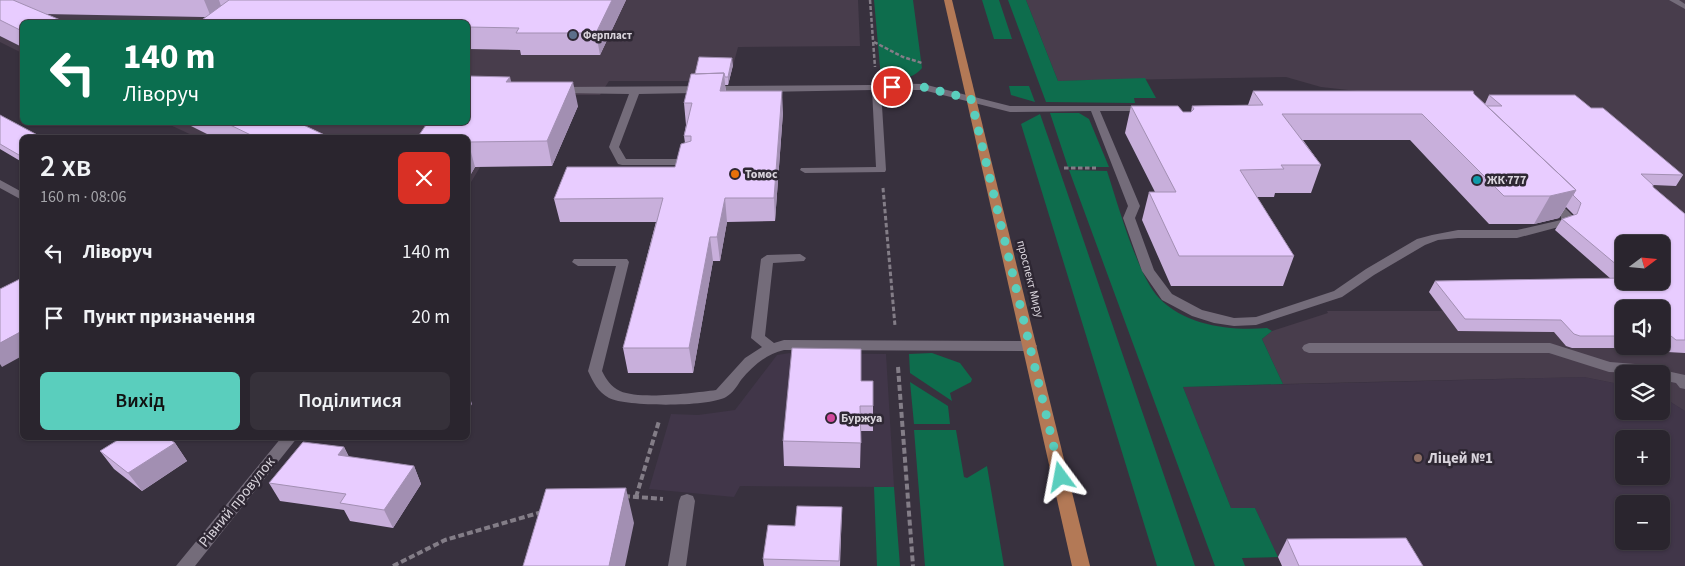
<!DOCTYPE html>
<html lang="uk">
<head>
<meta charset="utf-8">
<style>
  :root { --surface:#2a252e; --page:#36313a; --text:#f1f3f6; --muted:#a5a5aa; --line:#46424a; --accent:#5acebd }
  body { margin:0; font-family:"Source Sans 3",sans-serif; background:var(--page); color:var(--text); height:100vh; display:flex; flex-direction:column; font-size:19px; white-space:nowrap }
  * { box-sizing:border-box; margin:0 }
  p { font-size:16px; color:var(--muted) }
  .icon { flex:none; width:28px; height:28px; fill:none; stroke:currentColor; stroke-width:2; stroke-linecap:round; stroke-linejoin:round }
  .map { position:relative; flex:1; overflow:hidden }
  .drawer { position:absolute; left:20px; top:135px; width:450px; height:305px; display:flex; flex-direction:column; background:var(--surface); border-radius:8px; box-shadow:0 1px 4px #0004,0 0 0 1px var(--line) }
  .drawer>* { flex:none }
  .top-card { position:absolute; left:20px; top:20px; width:450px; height:105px; border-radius:8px; box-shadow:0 1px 4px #0004,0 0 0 1px var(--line); background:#0b6e4f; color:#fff; overflow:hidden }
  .needle { width:32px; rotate:74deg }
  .tools { position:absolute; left:1615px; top:235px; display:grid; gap:10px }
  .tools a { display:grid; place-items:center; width:55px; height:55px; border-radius:8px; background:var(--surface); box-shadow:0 1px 4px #0004,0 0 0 1px var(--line); font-size:25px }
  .pin { position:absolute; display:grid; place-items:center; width:42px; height:42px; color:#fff; margin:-21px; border:2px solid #fff; border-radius:50%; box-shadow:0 1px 5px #0007 }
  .me { position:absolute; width:55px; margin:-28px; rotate:347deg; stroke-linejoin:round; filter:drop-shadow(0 0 4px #0008) }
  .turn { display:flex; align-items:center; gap:18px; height:105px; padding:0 20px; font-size:22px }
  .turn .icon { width:65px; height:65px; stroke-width:2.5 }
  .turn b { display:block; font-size:35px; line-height:42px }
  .round { display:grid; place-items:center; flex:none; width:52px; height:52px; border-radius:8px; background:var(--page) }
  .head { display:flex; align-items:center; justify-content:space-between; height:85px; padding:0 20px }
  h1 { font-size:30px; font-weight:600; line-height:38px }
  .primary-button { display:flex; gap:10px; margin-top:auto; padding:10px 20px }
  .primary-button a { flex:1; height:58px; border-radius:8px; background:var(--accent); color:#111; font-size:20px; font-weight:600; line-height:58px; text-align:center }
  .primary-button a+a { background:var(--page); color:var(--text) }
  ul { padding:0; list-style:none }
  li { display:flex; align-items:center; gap:15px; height:65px; padding:0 20px }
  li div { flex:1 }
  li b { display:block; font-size:19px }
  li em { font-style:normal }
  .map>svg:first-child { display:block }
  .built { fill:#413649; fill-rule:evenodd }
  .industrial { fill:#483d4c; fill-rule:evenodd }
  .green { fill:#0e6d4d }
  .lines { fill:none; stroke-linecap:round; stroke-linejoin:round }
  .path-far2 { stroke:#837d87; stroke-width:2.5; stroke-dasharray:4 2; stroke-linecap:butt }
  .path-far1 { stroke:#837d87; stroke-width:3; stroke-dasharray:4.5 2.5; stroke-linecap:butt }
  .path { stroke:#837d87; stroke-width:4; stroke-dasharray:6 3; stroke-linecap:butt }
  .service { fill:#746c7a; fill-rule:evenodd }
  .minor { fill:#746c7a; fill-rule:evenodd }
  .primary { fill:#b37956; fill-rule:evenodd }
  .wall { fill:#c8afdb; fill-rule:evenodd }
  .shaded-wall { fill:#a28fb2 }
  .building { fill:#e8ccff; stroke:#a28fb2 }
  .route { stroke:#5acebd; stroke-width:9; stroke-dasharray:0 16.2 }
  .service-dot { fill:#5c6f8a; stroke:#2e2733; stroke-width:2 }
  .food-dot { fill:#e8710a; stroke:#2e2733; stroke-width:2 }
  .culture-dot { fill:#0f9aa8; stroke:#2e2733; stroke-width:2 }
  .hotel-dot { fill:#d1479c; stroke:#2e2733; stroke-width:2 }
  .education-dot { fill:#8d6e63; stroke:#2e2733; stroke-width:2 }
  .labels { text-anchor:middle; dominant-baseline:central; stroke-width:5; stroke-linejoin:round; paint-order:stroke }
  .far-poi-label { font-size:11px; font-weight:bold; fill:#d9d4dc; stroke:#2e2733; text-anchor:start }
  .poi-label { font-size:12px; font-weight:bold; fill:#d9d4dc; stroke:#2e2733; text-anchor:start }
  .street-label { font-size:12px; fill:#d9d4dc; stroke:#2e2733 }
  .near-poi-label { font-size:15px; font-weight:bold; fill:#d9d4dc; stroke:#2e2733; text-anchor:start }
  .near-street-label { font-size:15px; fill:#d9d4dc; stroke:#2e2733 }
</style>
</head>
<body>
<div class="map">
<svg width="1685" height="566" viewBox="0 0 1685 566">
  <rect width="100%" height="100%" fill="#38313e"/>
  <path class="built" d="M790,353L886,354L894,487L740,486L734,497L649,489L671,414L698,415L735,410L777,355Z
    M1584,377L1624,385V411H1661V396L1685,411V566H1282L1255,508H1231L1183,387ZM1624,439H1661V476H1624ZM1624,504H1661V541H1624Z"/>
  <path class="industrial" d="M6,0H858L860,46L738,47L729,81H609L600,95H552L521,100L468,187V138L196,137L166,123L468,122V22H22V53L0,42V3Z
    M1026,0H1685V411L1661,396V374H1624V385L1584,377L1283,384L1262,339L1272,331L1328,313L1327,311H1442L1429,292L1609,290L1624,281H1661V244L1484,105L1321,87L1286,77L1058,81ZM1624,309H1661V346H1624Z"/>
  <path class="green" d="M874,0H913L922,68C915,78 891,85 881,78Z
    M982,0H999L1012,39H994Z
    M1008,0H1026L1058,81L1145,78L1156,98H1134L1135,103L1046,102Z
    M1009,86H1029L1035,102L1011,95Z
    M1050,113H1079L1089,119L1109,167H1068Z
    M1040,114L1054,154L1195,566H1157L1021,124Z
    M1069,170L1107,171C1117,201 1138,277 1159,298C1186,326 1231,331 1267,328L1272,331L1262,339L1283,384L1183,387L1231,508H1255L1278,557L1242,558L1245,566H1215Z
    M932,353L960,363L972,379L971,382L950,393L952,401L910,373L909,354Z
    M910,382L948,406L950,424H914Z
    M914,430H956L964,477L967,478L987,466L1004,566H925Z
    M874,487H894L900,566H877Z"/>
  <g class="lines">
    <path class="path-far2" d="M870,0L875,67
      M874,42L903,57L922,63"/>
    <path class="path-far1" d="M1064,168H1096
      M883,188L895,326"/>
    <path class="path" d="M898,367L913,566
      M624,496L663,499
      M636,497L659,421
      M393,566L445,540L542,512"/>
    <path class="service" d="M1669,0H1679L1685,4V9Z
      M876,83L923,84L1010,106H1150V110L1147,111H1100L1140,206L1135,218L1154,270L1172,294L1202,310L1234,318L1256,317L1334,291L1366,269L1417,239L1432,235L1458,230H1517L1561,220V217L1545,200L1547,198H1555L1573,216L1570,224L1517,238H1458L1438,240L1425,245L1374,275L1342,297L1256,325L1234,326L1214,323L1192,316L1162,300L1142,271L1123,218L1128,206L1091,111L1010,112L923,90H881L886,170L885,172L805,173L800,170L801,168L876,167L872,90L639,94L619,147L626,159H688L693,162L688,165H622L618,164L609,147L629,94L558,93L553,90L558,87L872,85Z
      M800,254L806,258L804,261L773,263L765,336L774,343L784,340L1030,341L1035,343L1037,346L1035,349L1030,351L784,350C766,354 753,366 741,380C737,386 733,393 726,397C709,407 627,407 609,398C598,392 593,382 588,371L616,266H578L572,262L574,259H627L629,262L602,371C606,379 611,387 620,391C640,400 693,393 716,390L745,358L762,347L751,338L761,259L767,255Z
      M1309,343H1550L1610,362L1635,364L1685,375V389L1680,388L1676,383L1661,380V374L1609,372L1549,353H1309L1304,351L1302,348L1304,345Z
      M687,494L693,496L695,501L686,566H668L679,501L681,496Z"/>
    <path class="minor" d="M0,180L22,192V200L0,188Z
      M281,438H297L195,566H176Z"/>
    <path class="primary" d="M944,0H952L1090,566H1072Z"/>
  </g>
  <path class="wall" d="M0,0H626L600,55H521L520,50L468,49V22L44,14L22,22V47L0,36Z
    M733,65L728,85H725L726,91L783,112L775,221L727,222L720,261H713L693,373H628L623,348L656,222H560L554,199L675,167L685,143L684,136L686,125L684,103L695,74Z
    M512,82L578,106L552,166L475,167L468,179V138Z
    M1253,91L1474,94L1485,104L1489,95L1591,108L1683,175L1676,186L1653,185V187L1685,214V353L1667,352L1662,348H1572L1566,346L1554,332L1458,331L1429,292L1435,281L1611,279L1555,230L1562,219L1574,215L1566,207L1559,218L1534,224H1489L1410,140H1303L1321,165L1311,193H1275L1274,197H1257L1294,256L1283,286H1171L1142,220L1149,192H1155L1125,133L1131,106L1183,112H1191L1192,106L1248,105ZM1624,244L1661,281H1624ZM1624,309H1661V346H1624Z
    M0,115L22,138V162L0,149Z
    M183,122H297L331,138H215Z
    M861,381L873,406V431H861L860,468L784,466L783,441Z
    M429,438H450L448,440Z
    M175,443L187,461L142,491L114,469L100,451Z
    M344,447L349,457L414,466L421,484L393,528L350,521L344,510L280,501L269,483Z
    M842,507L840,566H764L763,559Z
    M1287,539L1423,566H1282L1278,557Z"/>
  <path class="shaded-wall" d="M204,0H219L222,9L211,17Z
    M612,0H626L600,55L596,33Z
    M732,58L733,65L728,85V77Z
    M724,73L726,94L720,91Z
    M510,77L516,101L506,82Z
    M573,82L578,106L552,166L547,141Z
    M782,91L783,112L775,221L774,198Z
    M468,141L475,167L468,179Z
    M22,154V160L19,155Z
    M1576,190L1559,218L1534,224L1550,196Z
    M725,198L727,222L720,261L717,237Z
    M710,237L713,261L693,373L689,348Z
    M22,331V356L2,367L0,364V343Z
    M468,392L472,404L468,410Z
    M175,443L187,461L142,491L128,473Z
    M344,447L353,465L338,455Z
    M414,466L421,484L393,528L384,510Z
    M626,488L634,523L625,566H609Z"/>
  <path class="building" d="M0,0H13L65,22H22V31L0,20Z
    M229,0H612L596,33H516L519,28L468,27V22H199Z
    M699,57L732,58L728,77H725L724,73L695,74Z
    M724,73L720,91H782L774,198H725L717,237H710L689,348H623L663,198L554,199L567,167H675L681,144L691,141V136H684L692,103H684L691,74Z
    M468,76L510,77L506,82H573L547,141L468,142V138H417L428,122H468Z
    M1253,91H1473L1474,94L1576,190L1550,196H1504L1422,114H1282L1321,165H1281L1284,169L1240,170L1294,256H1179L1149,192H1176L1131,106H1178L1183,112H1191L1194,109L1192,106L1263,105Z
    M1489,95H1575L1591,108H1603L1683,175L1641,174L1653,185V187L1685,214V340H1676L1671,336H1661V309H1624V336H1580L1574,334L1561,320L1465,319L1435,281L1624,278V281H1661V244H1624V271L1562,219L1577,214L1581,203L1573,195L1576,190L1487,106H1502Z
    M0,115L43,138H22V154L19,155L0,144Z
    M224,122H297L331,138H257Z
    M20,279L22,281V331L0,343V289Z
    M792,348L861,349V381H873V406H860L861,443L783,441Z
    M121,438H168L175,443L128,473L100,451Z
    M303,442L344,447L338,455L414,466L384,510L340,503L346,494L269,483Z
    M626,488L609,566H523L546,489Z
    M797,506L842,507L839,561L763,559L768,525L795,526Z
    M1406,538L1423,566H1299L1287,539Z"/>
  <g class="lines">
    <path class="route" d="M892,87H923L971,99L1061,477"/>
  </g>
  <circle class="service-dot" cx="573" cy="35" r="5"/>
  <circle class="food-dot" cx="735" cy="174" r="5"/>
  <circle class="culture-dot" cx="1477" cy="180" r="5"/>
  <circle class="hotel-dot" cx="831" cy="418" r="5"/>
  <circle class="education-dot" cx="1418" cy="458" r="5"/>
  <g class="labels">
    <g class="far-poi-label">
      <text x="583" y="35">Ферпласт</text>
    </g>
    <g class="poi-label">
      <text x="745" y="174">Томос</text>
      <text x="1487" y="180">ЖК 777</text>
      <text x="841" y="418">Буржуа</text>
    </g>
    <g class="street-label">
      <text transform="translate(1030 279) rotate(76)">проспект Миру</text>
    </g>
    <g class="near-poi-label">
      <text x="1428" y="458">Ліцей №1</text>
    </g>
    <g class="near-street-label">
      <text transform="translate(237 502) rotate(-51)">Рівний провулок</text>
    </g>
  </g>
</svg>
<div class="tools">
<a><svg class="needle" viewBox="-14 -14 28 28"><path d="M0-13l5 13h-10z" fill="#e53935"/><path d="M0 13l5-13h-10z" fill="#a5a5aa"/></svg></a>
<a><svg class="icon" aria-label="sound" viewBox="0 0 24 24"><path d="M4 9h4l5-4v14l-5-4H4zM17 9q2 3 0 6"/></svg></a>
<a><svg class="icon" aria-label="layers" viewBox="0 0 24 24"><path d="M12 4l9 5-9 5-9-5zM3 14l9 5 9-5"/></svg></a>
<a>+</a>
<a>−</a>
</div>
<div class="pin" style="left:892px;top:87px;background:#d93025"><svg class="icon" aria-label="arrive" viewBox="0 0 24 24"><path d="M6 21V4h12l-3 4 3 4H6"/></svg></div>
<svg class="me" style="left:1061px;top:477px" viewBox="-20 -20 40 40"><path d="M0-17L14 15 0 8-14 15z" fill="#5acebd" stroke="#fff" stroke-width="4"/></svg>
<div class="top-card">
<div class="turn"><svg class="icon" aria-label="left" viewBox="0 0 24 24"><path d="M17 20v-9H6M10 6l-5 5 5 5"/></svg><div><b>140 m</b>Ліворуч</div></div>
</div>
<section class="drawer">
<div class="head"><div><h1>2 хв</h1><p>160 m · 08:06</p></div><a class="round" style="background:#d93025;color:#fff"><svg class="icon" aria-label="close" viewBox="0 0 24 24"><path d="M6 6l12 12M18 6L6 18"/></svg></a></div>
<ul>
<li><svg class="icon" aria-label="left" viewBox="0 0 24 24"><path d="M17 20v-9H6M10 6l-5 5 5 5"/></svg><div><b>Ліворуч</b></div><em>140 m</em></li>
<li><svg class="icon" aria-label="arrive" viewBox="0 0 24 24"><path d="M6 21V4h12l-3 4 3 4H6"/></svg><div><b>Пункт призначення</b></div><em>20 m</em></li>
</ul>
<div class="primary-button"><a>Вихід</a><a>Поділитися</a></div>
</section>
</div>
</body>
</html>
